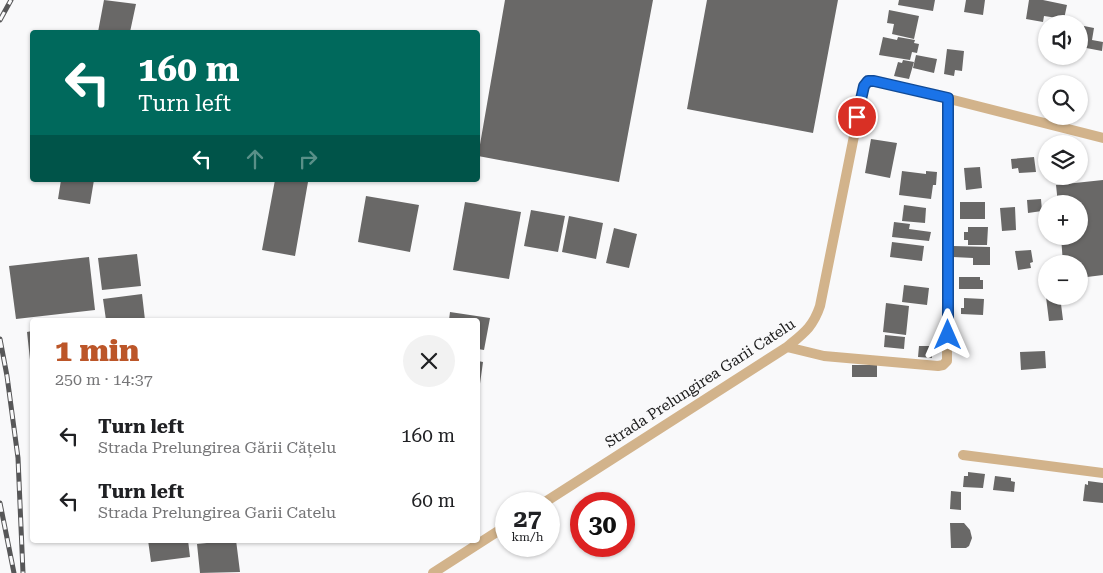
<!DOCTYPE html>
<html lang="en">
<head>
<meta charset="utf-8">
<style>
  :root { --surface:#fff; --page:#f2f2f2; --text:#202124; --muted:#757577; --accent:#bc5629 }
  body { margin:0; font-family:"Roboto Serif",serif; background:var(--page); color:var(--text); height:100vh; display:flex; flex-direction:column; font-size:19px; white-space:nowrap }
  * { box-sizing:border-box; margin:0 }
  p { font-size:16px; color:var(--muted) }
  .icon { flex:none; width:28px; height:28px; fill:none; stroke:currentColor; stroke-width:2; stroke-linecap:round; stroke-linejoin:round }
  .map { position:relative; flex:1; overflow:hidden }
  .details { position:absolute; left:30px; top:318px; width:450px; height:225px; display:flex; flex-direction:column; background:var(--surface); border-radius:5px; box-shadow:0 1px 4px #0004 }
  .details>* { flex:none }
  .hud { position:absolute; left:30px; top:30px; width:450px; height:152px; border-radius:5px; box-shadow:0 1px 4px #0004; background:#00695c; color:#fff; overflow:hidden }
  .buttons { position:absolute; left:1038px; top:15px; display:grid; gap:10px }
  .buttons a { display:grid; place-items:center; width:50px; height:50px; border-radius:50%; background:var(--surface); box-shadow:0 1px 4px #0004; font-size:25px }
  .speed { position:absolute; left:495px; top:492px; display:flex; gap:10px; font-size:25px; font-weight:700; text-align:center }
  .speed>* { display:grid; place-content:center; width:65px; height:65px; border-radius:50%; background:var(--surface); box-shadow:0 1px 4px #0004; line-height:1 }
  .speed small { font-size:12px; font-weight:400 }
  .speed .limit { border:8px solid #d22; background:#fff; color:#111 }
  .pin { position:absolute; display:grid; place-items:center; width:42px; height:42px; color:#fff; margin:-21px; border:2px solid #fff; border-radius:50%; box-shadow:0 1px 5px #0007 }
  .me { position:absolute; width:55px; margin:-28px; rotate:0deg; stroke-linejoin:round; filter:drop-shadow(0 0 4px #0008) }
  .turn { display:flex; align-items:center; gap:18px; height:105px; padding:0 25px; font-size:22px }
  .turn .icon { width:65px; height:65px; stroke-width:2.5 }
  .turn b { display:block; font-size:35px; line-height:42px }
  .lanes { display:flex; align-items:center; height:48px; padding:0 25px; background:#0003; justify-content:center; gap:25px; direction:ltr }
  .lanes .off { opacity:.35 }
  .round { display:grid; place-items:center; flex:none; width:52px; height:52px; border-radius:26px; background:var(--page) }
  .summary { display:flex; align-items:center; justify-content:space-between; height:85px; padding:0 25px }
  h1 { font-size:30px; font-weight:800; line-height:38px; color:var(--accent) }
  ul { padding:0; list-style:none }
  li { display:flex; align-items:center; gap:15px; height:65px; padding:0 25px }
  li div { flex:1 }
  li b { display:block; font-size:19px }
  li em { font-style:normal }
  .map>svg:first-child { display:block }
  .building { fill:#696867 }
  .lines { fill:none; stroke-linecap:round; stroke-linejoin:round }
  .minor { stroke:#d2b38b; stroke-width:10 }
  .rail-casing { stroke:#575758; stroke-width:5 }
  .rail { stroke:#f9f9fa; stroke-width:3; stroke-dasharray:9; stroke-linecap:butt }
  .route-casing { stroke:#114b97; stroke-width:12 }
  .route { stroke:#1a73e8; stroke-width:9 }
  .labels { text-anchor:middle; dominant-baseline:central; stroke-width:4; stroke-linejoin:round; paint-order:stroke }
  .street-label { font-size:15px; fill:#1d1d1d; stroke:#f9f9fa }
</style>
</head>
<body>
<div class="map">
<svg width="1103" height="573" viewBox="0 0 1103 573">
  <rect width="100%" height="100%" fill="#f9f9fa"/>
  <path class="building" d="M104,0L136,4L130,32H98Z
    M505,0H653L619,182L478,156Z
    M707,0H838L813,133L687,109Z
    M899,0H935L933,11L898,5Z
    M966,0H985L983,15L964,12Z
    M1029,0H1043L1067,5L1064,19L1044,16L1043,22L1026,19Z
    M889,10L919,16L914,39L892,34L894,24L887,23Z
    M1084,26L1094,28L1092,40L1103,42L1102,51L1081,47Z
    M883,37L897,40L898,37L915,40L914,43L919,44L917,53L912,52L910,60L879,55Z
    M947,49L964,51L962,71L955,70L954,76L944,74Z
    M916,55L937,59L934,73L913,68Z
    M903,60L914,62L909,79L894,76L898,62L902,63Z
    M871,139L897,143L890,178L865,173Z
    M1034,157L1036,172L1019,173L1018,168L1012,169L1011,159Z
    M980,167L982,188L966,190L964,168Z
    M902,171L926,174V171L937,172L936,185H933L931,199L899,195Z
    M61,180H94L90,204L58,199Z
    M275,180H301L308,182L295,256L262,250Z
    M1103,180V275L1079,278V264H1063L1061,236H1079V204H1058L1056,185Z
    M366,196L419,205L410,252L358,242Z
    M1041,199L1042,211L1028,213L1027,200Z
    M465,202L521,212L509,279L453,270Z
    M960,202H985V219H960Z
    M904,205L926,208L925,223L902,221Z
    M1015,207L1016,230L1002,231L1000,208Z
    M531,210L565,216L558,252L524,246Z
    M569,216L603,223L596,259L562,252Z
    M894,222L910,224L909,229L931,232L929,241L892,237Z
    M968,227H988L987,245H968V240H964V232H968Z
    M614,228L637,234L629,268L606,263Z
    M892,242L924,246L922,261L890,257Z
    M953,246L990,247V265H973V258L953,257Z
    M1031,250L1033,262L1030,263L1031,268L1018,270L1015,251Z
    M137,254L141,286L102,290L98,258Z
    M89,257L95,310L16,319L9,266Z
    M959,277H980V280H983V289H959Z
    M904,285L929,288L927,305L902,302Z
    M142,294L145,320H106L103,299Z
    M1060,296L1063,320L1049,321L1046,297Z
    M964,298L984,299L983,315L961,314V308H964Z
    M886,303L909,306L906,335L883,332Z
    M450,312L490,318L484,350L478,349V320H449Z
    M32,331V369H31L27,332Z
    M885,335L905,337L904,349L884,347Z
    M919,346H932V358L918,357Z
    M1045,351L1046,368L1021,370L1020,352Z
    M478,361L483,362L479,391H478Z
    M852,365H877V377H852Z
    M968,472L985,474L983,488L963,487L964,476H968Z
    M995,476L1011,478V481L1015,482L1014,492L993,490Z
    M1088,481L1103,483V503L1083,501L1085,484L1088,485Z
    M951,491L961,492V510L950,509Z
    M950,523H964L970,530L972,538L969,546L966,548H951Z
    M148,540H188L190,557L151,562Z
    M236,540L240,572L200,573L197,544Z"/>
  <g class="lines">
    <path class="minor" d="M787,347L824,356L938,366L943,365L947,361L948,98
      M963,455L1103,473
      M542,504L787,347C804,333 813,327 820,306L864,86L868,81H875L910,89L1103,138
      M433,573L506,526"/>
    <g class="rail-casing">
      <path id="rail" d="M0,20L11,0
        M0,339L7,376L18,458L23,573
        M0,503L14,573"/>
    </g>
    <use href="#rail" class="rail"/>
  </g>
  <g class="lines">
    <g class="route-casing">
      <path id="route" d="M857,117L864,86L868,81H874L948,98V335"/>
    </g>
    <use href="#route" class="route"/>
  </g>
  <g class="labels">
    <g class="street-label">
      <text transform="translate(700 383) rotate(-33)">Strada Prelungirea Garii Catelu</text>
    </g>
  </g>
</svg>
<div class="buttons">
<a><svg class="icon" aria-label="sound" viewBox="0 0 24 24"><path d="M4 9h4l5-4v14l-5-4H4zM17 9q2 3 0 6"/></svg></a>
<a><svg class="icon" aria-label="search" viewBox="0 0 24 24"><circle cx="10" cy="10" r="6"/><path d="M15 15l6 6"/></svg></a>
<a><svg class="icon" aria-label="layers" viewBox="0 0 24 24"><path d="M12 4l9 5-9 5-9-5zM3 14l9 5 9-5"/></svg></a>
<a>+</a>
<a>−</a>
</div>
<div class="speed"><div>27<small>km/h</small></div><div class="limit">30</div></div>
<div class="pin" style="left:857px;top:117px;background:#d93025"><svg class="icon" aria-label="arrive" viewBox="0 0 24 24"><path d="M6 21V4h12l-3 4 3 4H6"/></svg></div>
<svg class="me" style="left:948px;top:335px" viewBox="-20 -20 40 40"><path d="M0-17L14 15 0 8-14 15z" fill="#1a73e8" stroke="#fff" stroke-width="4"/></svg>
<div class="hud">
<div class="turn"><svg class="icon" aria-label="left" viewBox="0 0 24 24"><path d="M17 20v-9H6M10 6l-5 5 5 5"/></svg><div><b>160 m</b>Turn left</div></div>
<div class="lanes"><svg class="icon" aria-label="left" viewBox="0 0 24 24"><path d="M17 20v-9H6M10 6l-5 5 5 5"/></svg><svg class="icon off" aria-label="ahead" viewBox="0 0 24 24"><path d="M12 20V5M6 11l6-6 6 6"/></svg><svg class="icon off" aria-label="right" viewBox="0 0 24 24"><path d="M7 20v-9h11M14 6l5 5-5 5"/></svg></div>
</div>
<section class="details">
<div class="summary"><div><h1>1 min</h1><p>250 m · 14:37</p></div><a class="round"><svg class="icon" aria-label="close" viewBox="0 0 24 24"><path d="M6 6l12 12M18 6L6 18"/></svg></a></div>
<ul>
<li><svg class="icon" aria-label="left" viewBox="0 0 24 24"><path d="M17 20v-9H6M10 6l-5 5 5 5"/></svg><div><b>Turn left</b><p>Strada Prelungirea Gării Cățelu</p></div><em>160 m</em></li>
<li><svg class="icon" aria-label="left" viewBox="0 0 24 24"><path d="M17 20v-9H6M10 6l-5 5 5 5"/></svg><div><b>Turn left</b><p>Strada Prelungirea Garii Catelu</p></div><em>60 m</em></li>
</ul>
</section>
</div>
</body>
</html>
